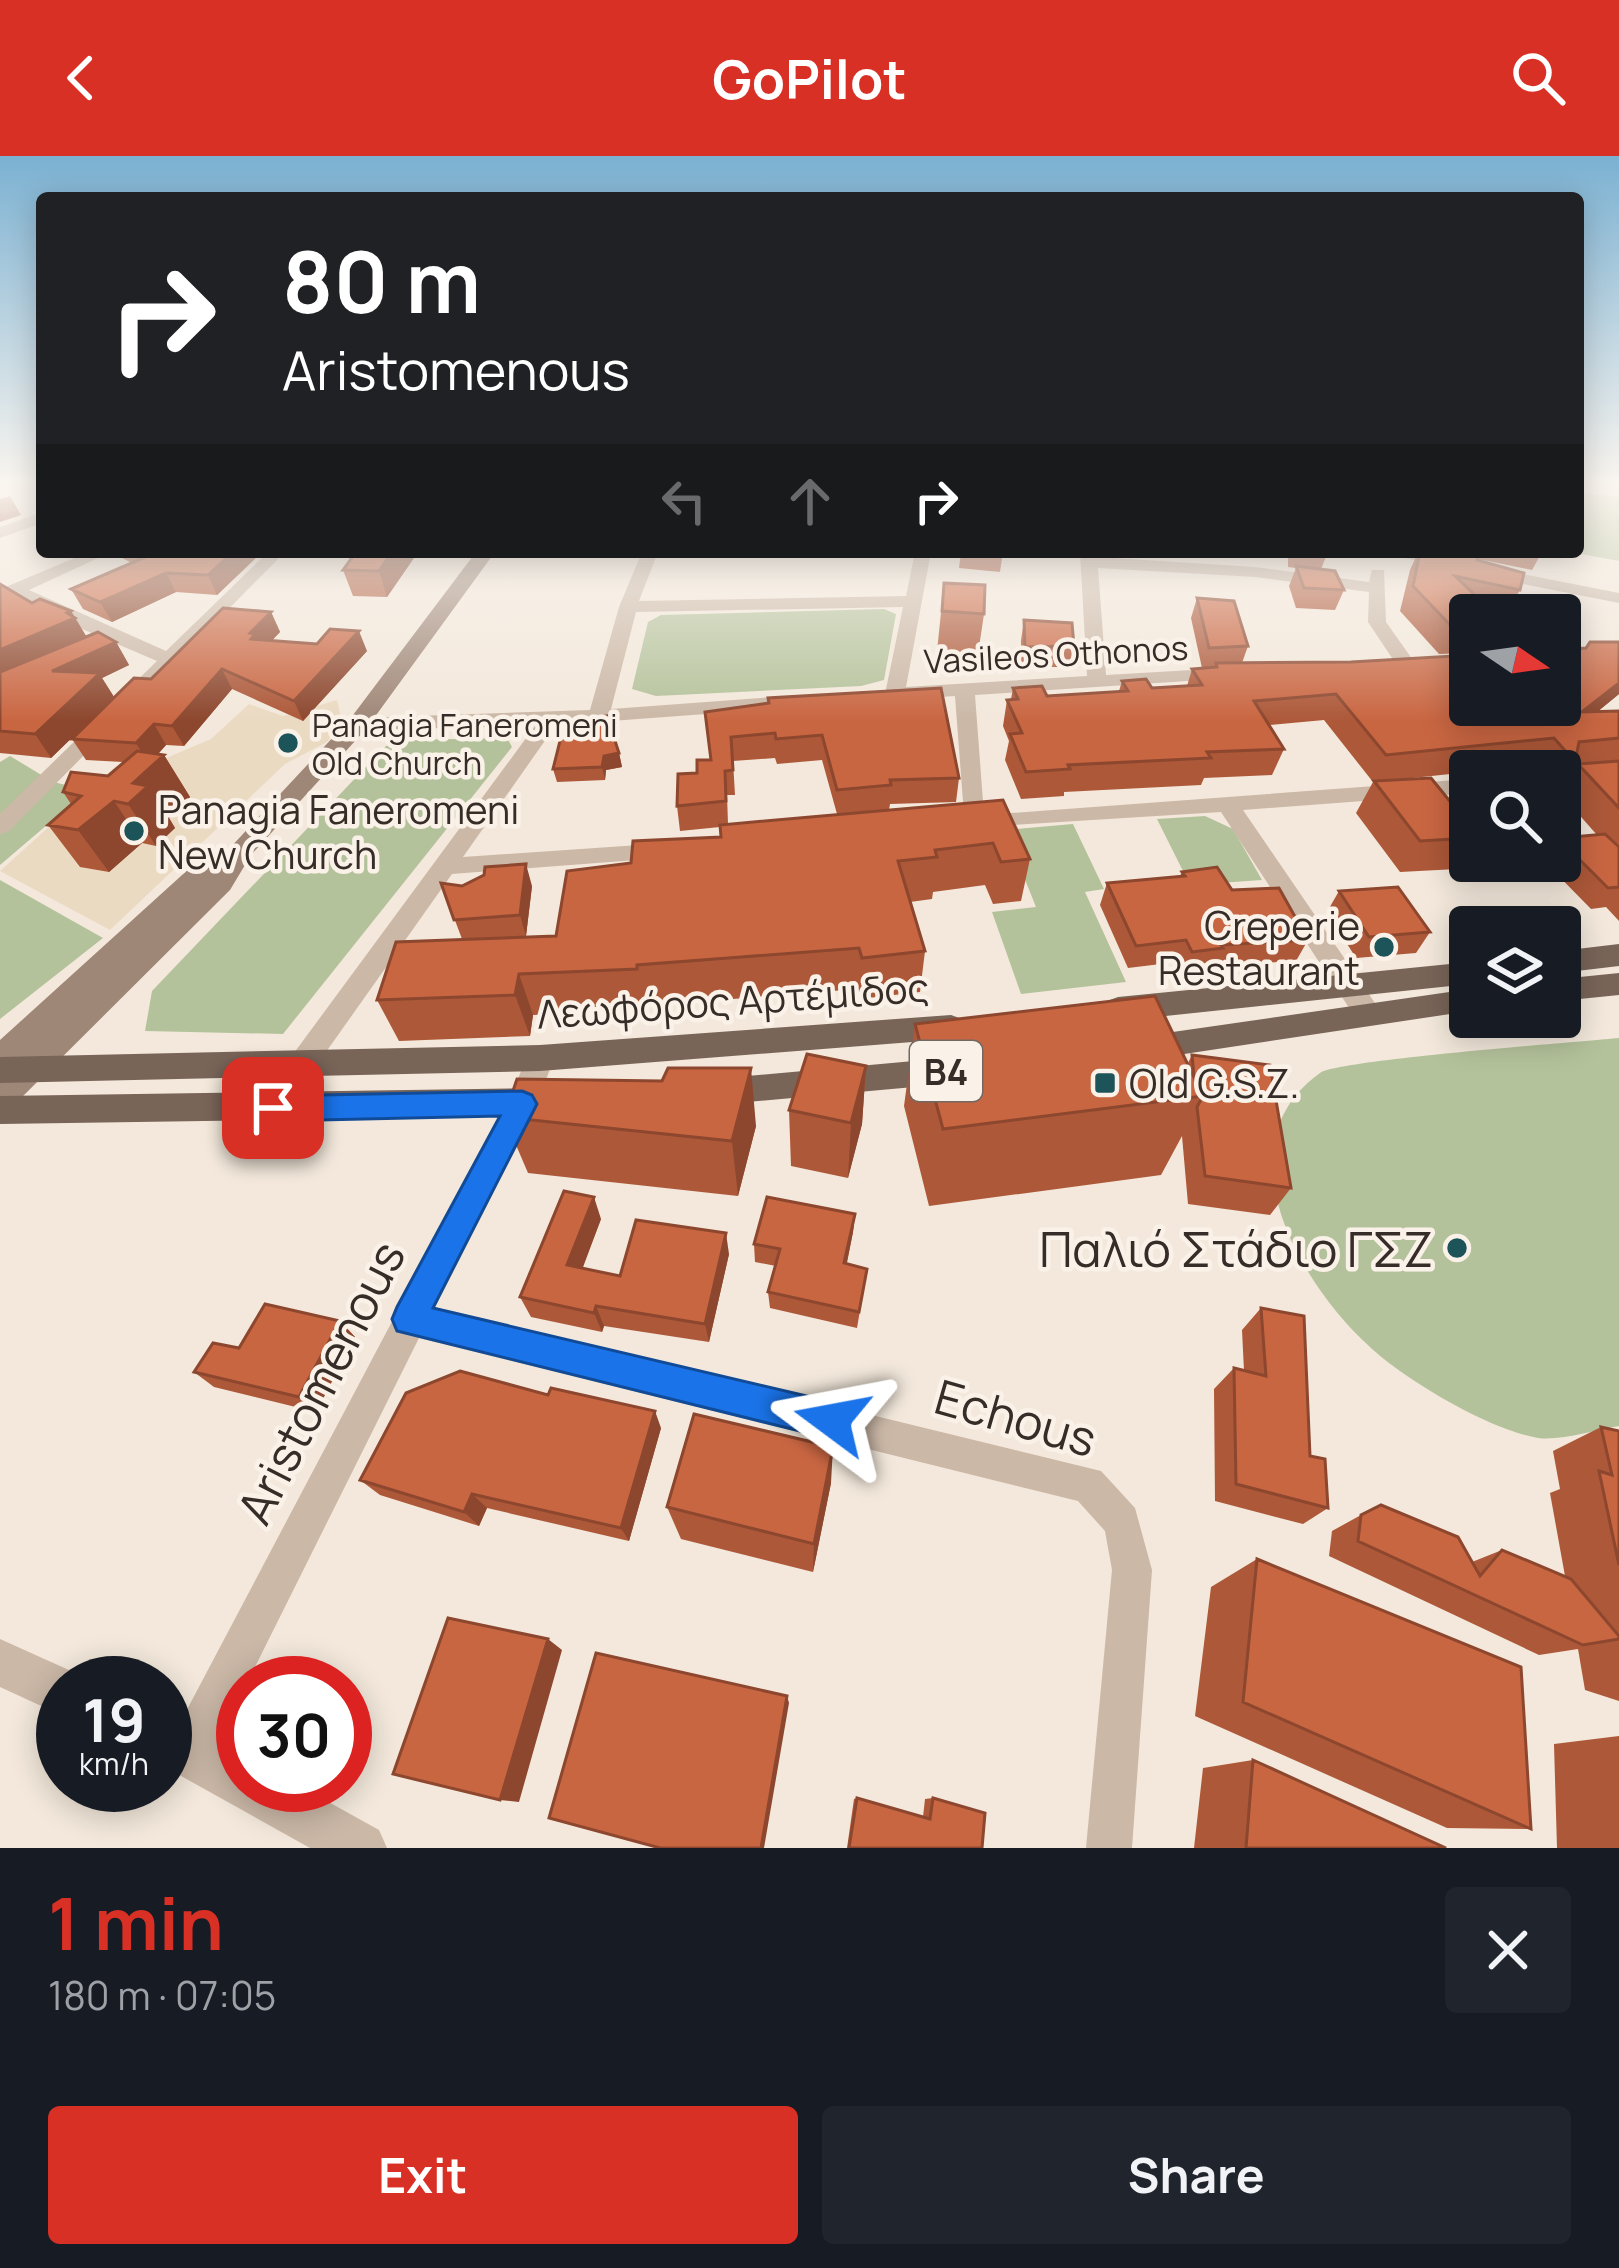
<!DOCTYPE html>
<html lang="en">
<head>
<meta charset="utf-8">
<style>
  :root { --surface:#171b24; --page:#20242c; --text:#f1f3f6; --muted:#9ea1a6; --accent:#d93025 }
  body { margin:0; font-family:Manrope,sans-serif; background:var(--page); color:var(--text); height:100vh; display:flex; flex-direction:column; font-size:45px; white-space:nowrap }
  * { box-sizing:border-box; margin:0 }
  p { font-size:39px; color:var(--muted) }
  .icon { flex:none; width:66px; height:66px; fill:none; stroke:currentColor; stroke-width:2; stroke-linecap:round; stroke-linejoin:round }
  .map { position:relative; height:1692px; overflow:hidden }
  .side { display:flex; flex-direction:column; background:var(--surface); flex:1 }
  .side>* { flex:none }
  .top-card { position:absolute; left:36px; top:36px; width:1548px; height:366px; border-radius:12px; box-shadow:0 6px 30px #0003; background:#202124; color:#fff; overflow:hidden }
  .needle { width:78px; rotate:103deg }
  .controls { position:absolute; left:1449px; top:438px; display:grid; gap:24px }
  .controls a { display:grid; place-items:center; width:132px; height:132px; border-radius:12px; background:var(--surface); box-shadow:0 6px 30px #0003; font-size:60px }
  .speed { position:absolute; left:36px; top:1500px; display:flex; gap:24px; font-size:60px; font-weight:700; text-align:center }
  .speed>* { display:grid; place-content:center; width:156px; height:156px; border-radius:50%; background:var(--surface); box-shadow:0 6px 30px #0003; line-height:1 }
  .speed small { font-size:30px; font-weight:400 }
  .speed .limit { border:18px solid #d22; background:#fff; color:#111 }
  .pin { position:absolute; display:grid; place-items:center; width:102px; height:102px; color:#fff; margin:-51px; border-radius:24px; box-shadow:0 6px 18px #0006 }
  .me { position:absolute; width:132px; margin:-66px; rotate:283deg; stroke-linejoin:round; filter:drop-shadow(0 0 9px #0008) }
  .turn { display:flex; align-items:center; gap:42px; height:252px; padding:0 48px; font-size:54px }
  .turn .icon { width:156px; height:156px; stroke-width:2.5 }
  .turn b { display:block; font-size:84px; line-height:102px }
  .lanes { display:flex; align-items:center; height:114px; padding:0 48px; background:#0003; justify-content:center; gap:60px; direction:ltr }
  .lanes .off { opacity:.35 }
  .round { display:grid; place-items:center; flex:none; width:126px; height:126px; border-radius:12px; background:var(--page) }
  .summary { display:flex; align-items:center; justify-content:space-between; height:204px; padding:0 48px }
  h1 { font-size:72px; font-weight:700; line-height:90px; color:var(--accent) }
  .primary-button { display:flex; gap:24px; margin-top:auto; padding:24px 48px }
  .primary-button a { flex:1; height:138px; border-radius:12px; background:var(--accent); color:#fff; font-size:48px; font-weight:700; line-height:138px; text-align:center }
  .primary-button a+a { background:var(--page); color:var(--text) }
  header { display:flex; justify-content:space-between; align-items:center; height:156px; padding:0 48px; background:var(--accent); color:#fff; font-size:54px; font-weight:700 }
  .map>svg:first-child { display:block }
  .green { fill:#b4c29b }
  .plaza { fill:#ebdac2 }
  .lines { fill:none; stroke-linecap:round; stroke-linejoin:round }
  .minor { fill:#cbb8a7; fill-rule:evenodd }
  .tertiary { fill:#cbb8a7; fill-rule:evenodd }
  .secondary { fill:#9f8778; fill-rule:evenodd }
  .primary { fill:#796458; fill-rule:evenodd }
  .wall { fill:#ad5839; fill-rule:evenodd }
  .shaded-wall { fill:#8d472e }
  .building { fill:#c96642; stroke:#8d472e; stroke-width:3 }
  .route { fill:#1a73e8; stroke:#114b97; stroke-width:3 }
  .poi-dot { fill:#1c545a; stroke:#faf2e8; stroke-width:4.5 }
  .labels { text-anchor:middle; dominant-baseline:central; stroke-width:9; stroke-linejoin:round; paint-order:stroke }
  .far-street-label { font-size:33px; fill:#372d28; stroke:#faf2e8 }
  .far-poi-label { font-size:33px; fill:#372d28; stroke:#faf2e8; text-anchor:start }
  .shield { fill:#faf2e8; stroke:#726862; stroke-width:3 }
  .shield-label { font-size:36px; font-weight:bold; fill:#372d28 }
  .poi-label { font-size:39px; fill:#372d28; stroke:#faf2e8; text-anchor:start }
  .street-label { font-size:39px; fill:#372d28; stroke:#faf2e8 }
  .near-poi-label { font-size:48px; fill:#372d28; stroke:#faf2e8; text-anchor:end }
  .near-street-label { font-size:48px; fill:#372d28; stroke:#faf2e8 }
</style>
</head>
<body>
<header><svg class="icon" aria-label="back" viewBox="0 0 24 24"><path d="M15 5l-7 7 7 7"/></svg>GoPilot<svg class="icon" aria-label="search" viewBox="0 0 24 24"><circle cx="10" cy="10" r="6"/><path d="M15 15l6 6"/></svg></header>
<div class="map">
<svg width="1619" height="1692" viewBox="0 0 1619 1692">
  <rect width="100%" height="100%" fill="#f3e8db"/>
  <path class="green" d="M1578,337L1619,341V405L1570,396H1578Z
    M884,453L896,458L884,524L861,530L656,540L632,533L648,466L661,459Z
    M507,582L512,591L283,878L145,875L152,835L386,590L405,584Z
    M10,600L53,626L88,634L0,709V606Z
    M1205,660L1233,673L1262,724L1190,729L1157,663Z
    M1073,668L1104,733L1085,736L1126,826L1021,838L992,756L1036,751L1005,674Z
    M0,724L103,782L0,863Z
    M1619,882V1270C1595,1274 1561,1285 1538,1282C1490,1274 1405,1224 1370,1191C1300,1128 1219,989 1320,917C1337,904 1578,886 1619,882Z"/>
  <path class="plaza" d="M337,544L342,566L327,586L285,608L110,774L0,715L116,610L145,611L211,583L249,548L283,560Z"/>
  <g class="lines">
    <path class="minor" d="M42,356V367L0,382V371Z
      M89,396H111L29,434L166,495L268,396H285L8,676L0,678V658L157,505L0,438L8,430Z
      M448,396H490L492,399L484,404Z
      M642,396H658L639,445L906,440L915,396H931L906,531L1087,520L1080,396H1096L1097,401L1255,411L1369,426L1372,414H1384L1386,466L1415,507L1412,511H1398L1368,466L1369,436L1255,421L1098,412L1106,519L1226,512L1233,514V522L975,539L984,659L1470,623V637L1243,654L1377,850L1381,857L1377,864H1357L1221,656L965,672L955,540L895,544L885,538L903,451L636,456L611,553L801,539L811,545L801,551L556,569L463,701L668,687L680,695L676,701L452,718L314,913H294L290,905L294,897L535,570L358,574L348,568L358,562L590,554L619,451Z
      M1381,396H1415L1458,408L1450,413Z
      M1488,411L1619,437V447L1482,420V412Z
      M1619,612V626L1560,631V617Z
      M540,891L550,894L554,902L537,948L434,1152L1101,1315L1135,1352L1152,1414L1132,1692H1086L1112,1414L1105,1375L1078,1345L419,1182L247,1527H243L205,1612L189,1618L173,1612L167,1596L173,1580L508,946L530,894Z"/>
    <path class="tertiary" d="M0,1483L80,1519L83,1527H63V1560L0,1531Z
      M165,1560L243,1599V1629H298L379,1674L387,1692H310L165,1611Z"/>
    <path class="secondary" d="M476,396H495L366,573L251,699L230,734L11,952L0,955V922L9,912L0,916V884L192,710L228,694L350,563Z"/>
    <path class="primary" d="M1619,788V810L1560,817V795Z
      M1470,806V828L1118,865L1107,861L1103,853L1107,845L1118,841Z
      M1619,817V839L1560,845V823Z
      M1470,833V855L1138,905L1127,902L1122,893L1127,884L1138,881Z
      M951,859L962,863L966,871L962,879L951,883L540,915L0,927V901L540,889Z
      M947,902L958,906L963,915L958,924L947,928L714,949L703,945L698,936L703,927L714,923Z
      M546,932L558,936L562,946L558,956L546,960L0,968V940Z"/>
  </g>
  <path class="wall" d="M119,396H262L217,439L176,436L112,466L83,453L71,433L132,407L122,402Z
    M356,396H418L387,441L353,440L343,414Z
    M961,396H1003L1000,416L959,412Z
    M1288,396H1328L1321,413L1344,434L1335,454L1296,452L1289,430L1296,412L1288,411Z
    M1418,396H1542L1532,414L1478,403L1520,434L1505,459L1494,457L1470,459V549L1586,492L1619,486V538L1597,556L1619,555V765L1606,751L1591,753L1544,705H1560V682L1597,679L1560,637V632L1575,611L1571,612L1560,627V615H1541L1535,609L1384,625L1470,670V694L1457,713L1400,716L1356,657L1373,626L1324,564L1270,569L1284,593L1272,619L1204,622L1201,629L1064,636V640L1021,643L1005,604L1009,585L1003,570L1007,544L1011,543L1013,532L1047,540L1119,535L1122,525L1152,532L1187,530L1192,513L1202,512L1191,462L1197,442L1248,490L1242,507L1351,506L1468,499L1469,497L1439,498L1400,455L1410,414Z
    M944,427L984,458L975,518L935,515Z
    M0,428L32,447L71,455L86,480L116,486L129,509L102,522L114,541L51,602L0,597Z
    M271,456L280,476L272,484L367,495L303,565L232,533L184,590L166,589L158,598L164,599L190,641L169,662L175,672L156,690L142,687L109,716L80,711L48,669L71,648L63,636L108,620L123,606L86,604L72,583L151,523Z
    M1024,464L1074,490L1069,511H1021V484Z
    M768,547L959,622L956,646L890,648L889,654L1003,644L1030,703L1021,745L993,748L985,729L933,736L932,743L910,746L925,795L920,836L859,843L857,833L646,850L645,855L533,859L530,880L399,885L377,844L462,783L441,727L462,730H532L526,780H556L631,707L721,681L720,671L680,675L677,650L697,617L710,604L705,556ZM775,602L777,608L822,604L837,658L728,668L727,639H735L733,605Z
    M619,597L622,611L606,614L605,624L557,626L553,613Z
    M1182,716L1232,734L1308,784L1296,805L1214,810L1213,814L1183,817L1177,806L1128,812L1100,749L1107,727L1180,720Z
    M1339,735L1430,776L1416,797L1356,802L1327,756Z
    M915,868L1188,907L1192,899L1291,1032L1270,1059L1188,1048L1182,980L1161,1019L929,1050L904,950Z
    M866,910L862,968L848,1022L791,1010L789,954Z
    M662,925L756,970L738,1040L528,1017L504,961Z
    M855,1058L853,1076L847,1107L867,1113L857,1172L770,1152L768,1136L776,1110L755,1106L754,1088Z
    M601,1063L582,1112L620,1120L729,1098L709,1186L604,1170L602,1176L531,1161L520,1141Z
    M1261,1152L1328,1352L1303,1368L1215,1345L1214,1233L1234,1212L1244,1215L1242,1174Z
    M340,1165L355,1181L316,1256L214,1231L194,1216L239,1192Z
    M1601,1271L1619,1275V1545L1585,1534L1578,1493L1539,1499L1329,1400L1332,1375L1361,1359L1472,1406L1502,1394L1565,1420L1550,1337L1560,1333L1553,1295Z
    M661,1272L629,1385L487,1352L479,1370L380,1339L360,1324Z
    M831,1327L813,1416L681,1383L667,1351Z
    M1257,1403L1531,1673L1447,1672L1195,1560L1211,1431Z
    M1619,1580V1692H1557L1554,1588Z
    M1253,1604L1446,1692H1194L1203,1612Z
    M857,1642L923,1661L925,1643L933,1642L982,1692H847L854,1643Z"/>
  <path class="shaded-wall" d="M10,340L21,359L0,366V343Z
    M233,396H262L217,439L208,419Z
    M392,396H418L387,441L379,415Z
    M166,417L176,436L112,466L100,446Z
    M71,455L89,485L0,524V494Z
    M271,456L280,476L263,494L260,503L250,477Z
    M359,475L367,495L303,565L294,545Z
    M116,486L129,509L102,522L114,541L51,602L35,578L52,515Z
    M222,513L232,533L184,590L172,570Z
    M1619,527V538L1564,583L1582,556Z
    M154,568L166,589L149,608L136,587Z
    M619,597L622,611L606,614L605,624L602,611L604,600Z
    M164,599L190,641L169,662L175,672L156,690L128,648L133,627Z
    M114,645L142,687L109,716L78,674Z
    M526,708L532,730L526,780L520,759Z
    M519,818L533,859L530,880L515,839Z
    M866,910L862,968L848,1022L851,967Z
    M751,912L756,970L738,1040L732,985Z
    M594,1041L601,1063L576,1130L567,1109Z
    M855,1058L853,1076L843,1124L844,1107Z
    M726,1077L729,1098L709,1186L705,1168Z
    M596,1150L604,1170L602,1176L594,1157Z
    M340,1165L355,1181L316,1256L299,1241Z
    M655,1255L661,1272L629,1385L621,1372Z
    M833,1291L831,1327L813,1416L814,1388Z
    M472,1338L487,1352L479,1370L464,1356Z
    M548,1483L562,1494L519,1646L500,1644Z
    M787,1540L789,1547L764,1692H761Z"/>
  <path class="building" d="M139,396H233L208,419L166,417L100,446L71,433L148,400Z
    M356,396H392L379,415L343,414Z
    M1420,396H1479L1477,404L1524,417L1520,434L1455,420L1496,459H1470V471L1453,472L1413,430Z
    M1296,410L1335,415L1344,434L1304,432Z
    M944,427L985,429L984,458L942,455Z
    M0,428L32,447L40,443L71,455L67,457L75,462L0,494Z
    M1197,442L1234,445L1248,490L1209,492Z
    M223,452L271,456L250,477L255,478L251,483L317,488L330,473L359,475L294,545L222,513L172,570L154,568L136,587L72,583L134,522L151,523Z
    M1024,464L1072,467L1074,490L1025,491Z
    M98,476L116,486L52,515L100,517L35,578L0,575V516Z
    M1590,486H1619V527L1582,556L1619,555V582L1579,586L1575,606L1554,582L1386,599L1336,538L1254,545L1284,593L1207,596L1211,602L1068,609L1070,613L1026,616L1010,578L1022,577L1007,544L1018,543L1013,532L1042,530L1047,540L1128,535L1122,525L1146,523L1152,532L1202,529L1192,513L1217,511L1216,507L1351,506L1470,499V549H1560V494L1586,492Z
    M941,532L959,622L890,624L891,629L837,634L822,579L776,583L775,577L731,581L733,614L725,615L726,645L677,650L678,618L697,617V604H711L705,556L769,547L768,542Z
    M607,560L619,597L604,600L602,611L553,613L561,581L587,563Z
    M137,595L164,599L133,627L148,630L128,648L114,645L78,674L48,669L81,640L63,636L71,616L108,620Z
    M1619,605V652L1578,608Z
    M1431,622L1470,670V682L1420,685L1374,625Z
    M1003,644L1030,703L1001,706L993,687L935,694L937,701L898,705L925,795L862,802L859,792L637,809V813L519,818L515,839L377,844L396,786L556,780L567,715L631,707L633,685L721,681L720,669Z
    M1605,678L1619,691V731L1608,732L1560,684V682Z
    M526,708L520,759L454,764L441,727L462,730L484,719L485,711Z
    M1217,711L1232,734L1279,732L1308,784L1221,789L1223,792L1192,796L1186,784L1136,790L1107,727L1185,720L1182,716Z
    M1398,731L1430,776L1369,781L1339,735Z
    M1155,840L1203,940L943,973L915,868Z
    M807,898L866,910L851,967L789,954Z
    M1192,899L1270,909L1291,1032L1205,1020L1197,951L1203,940L1194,921Z
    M668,912H751L732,985L504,961L517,923L662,925Z
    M564,1035L594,1041L567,1109L620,1120L636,1064L726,1077L705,1168L596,1150L594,1157L520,1141Z
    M767,1041L855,1058L844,1107L867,1113L859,1156L768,1136L780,1093L754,1088Z
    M265,1148L340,1165L299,1241L194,1216L213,1187L239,1192Z
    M1261,1152L1304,1160L1310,1300L1325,1303L1328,1352L1236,1328L1234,1212L1266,1220Z
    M460,1215L548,1239L551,1232L655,1255L621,1372L472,1338L464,1356L360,1324L406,1237Z
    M694,1258L833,1291L814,1388L667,1351Z
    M1601,1271L1619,1275V1409L1599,1315L1612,1319Z
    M1381,1349L1458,1381L1480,1420L1502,1394L1571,1423L1619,1480V1483L1583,1489L1358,1385L1361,1359Z
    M1257,1403L1521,1511L1531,1673L1243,1546Z
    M448,1462L548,1483L500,1644L393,1618Z
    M596,1497L787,1540L761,1692H660L549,1662Z
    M1253,1604L1446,1692H1246Z
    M857,1642L930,1663L933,1642L985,1657L982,1692H849Z"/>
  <linearGradient id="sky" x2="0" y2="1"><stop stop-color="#7bb1d2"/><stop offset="0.58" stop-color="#faf5ef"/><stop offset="1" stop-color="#faf5ef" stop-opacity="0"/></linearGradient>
  <rect width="1619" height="565" fill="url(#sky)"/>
  <path class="route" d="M522,935L532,939L537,948L433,1152L832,1246L846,1251L851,1264L846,1277L832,1283L397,1175L392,1163L397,1151L500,960L273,965L262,961L258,952L262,944L273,940Z"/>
  <g class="poi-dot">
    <circle cx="288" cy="587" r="12"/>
    <circle cx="134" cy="675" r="12"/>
    <circle cx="1384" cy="791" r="12"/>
    <rect x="1093" y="915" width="24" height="24" rx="6"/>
    <circle cx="1457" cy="1092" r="12"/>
  </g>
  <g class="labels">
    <g class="far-street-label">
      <text transform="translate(1056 498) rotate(-3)">Vasileos Othonos</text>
    </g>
    <g class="far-poi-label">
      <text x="312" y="568">Panagia Faneromeni<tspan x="312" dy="38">Old Church</tspan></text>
    </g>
    <rect class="shield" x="910" y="885" width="72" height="60" rx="9"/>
    <g class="shield-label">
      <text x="946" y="915">B4</text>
    </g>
    <g class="poi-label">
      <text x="158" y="653">Panagia Faneromeni<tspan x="158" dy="45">New Church</tspan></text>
      <text x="1360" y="769" text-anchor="end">Creperie<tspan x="1360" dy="45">Restaurant</tspan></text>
      <text x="1129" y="927">Old G.S.Z.</text>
    </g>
    <g class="street-label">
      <text transform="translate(733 844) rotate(-4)">Λεωφόρος Αρτέμιδος</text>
    </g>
    <g class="near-poi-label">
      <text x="1433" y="1092">Παλιό Στάδιο ΓΣΖ</text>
    </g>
    <g class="near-street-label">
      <text transform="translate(320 1226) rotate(-63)">Aristomenous</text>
      <text transform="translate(1016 1261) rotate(16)">Echous</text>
    </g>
  </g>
</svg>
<div class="controls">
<a><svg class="needle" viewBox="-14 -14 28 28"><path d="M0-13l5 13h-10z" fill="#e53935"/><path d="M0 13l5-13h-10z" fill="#9ea1a6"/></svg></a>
<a><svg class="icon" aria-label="search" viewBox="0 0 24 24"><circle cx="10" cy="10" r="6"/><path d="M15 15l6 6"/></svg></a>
<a><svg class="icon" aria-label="layers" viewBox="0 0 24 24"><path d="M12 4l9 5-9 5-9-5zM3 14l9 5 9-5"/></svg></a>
</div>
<div class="speed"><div>19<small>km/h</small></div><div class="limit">30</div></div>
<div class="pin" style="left:273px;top:952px;background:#d93025"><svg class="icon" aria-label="arrive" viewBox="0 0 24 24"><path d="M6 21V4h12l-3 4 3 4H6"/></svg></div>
<svg class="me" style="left:832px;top:1264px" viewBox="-20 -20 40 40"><path d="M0-17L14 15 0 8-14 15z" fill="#1a73e8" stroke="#fff" stroke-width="4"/></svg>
<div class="top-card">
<div class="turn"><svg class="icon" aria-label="right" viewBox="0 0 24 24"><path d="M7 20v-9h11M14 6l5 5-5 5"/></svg><div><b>80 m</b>Aristomenous</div></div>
<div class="lanes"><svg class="icon off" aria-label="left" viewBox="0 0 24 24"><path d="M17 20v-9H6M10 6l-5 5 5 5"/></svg><svg class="icon off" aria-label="ahead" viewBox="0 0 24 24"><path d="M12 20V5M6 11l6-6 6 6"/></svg><svg class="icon" aria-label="right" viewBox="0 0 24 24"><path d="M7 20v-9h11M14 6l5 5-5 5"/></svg></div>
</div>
</div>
<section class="side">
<div class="summary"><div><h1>1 min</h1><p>180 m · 07:05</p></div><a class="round"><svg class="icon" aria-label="close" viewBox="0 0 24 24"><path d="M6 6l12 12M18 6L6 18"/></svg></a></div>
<div class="primary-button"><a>Exit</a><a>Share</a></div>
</section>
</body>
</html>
